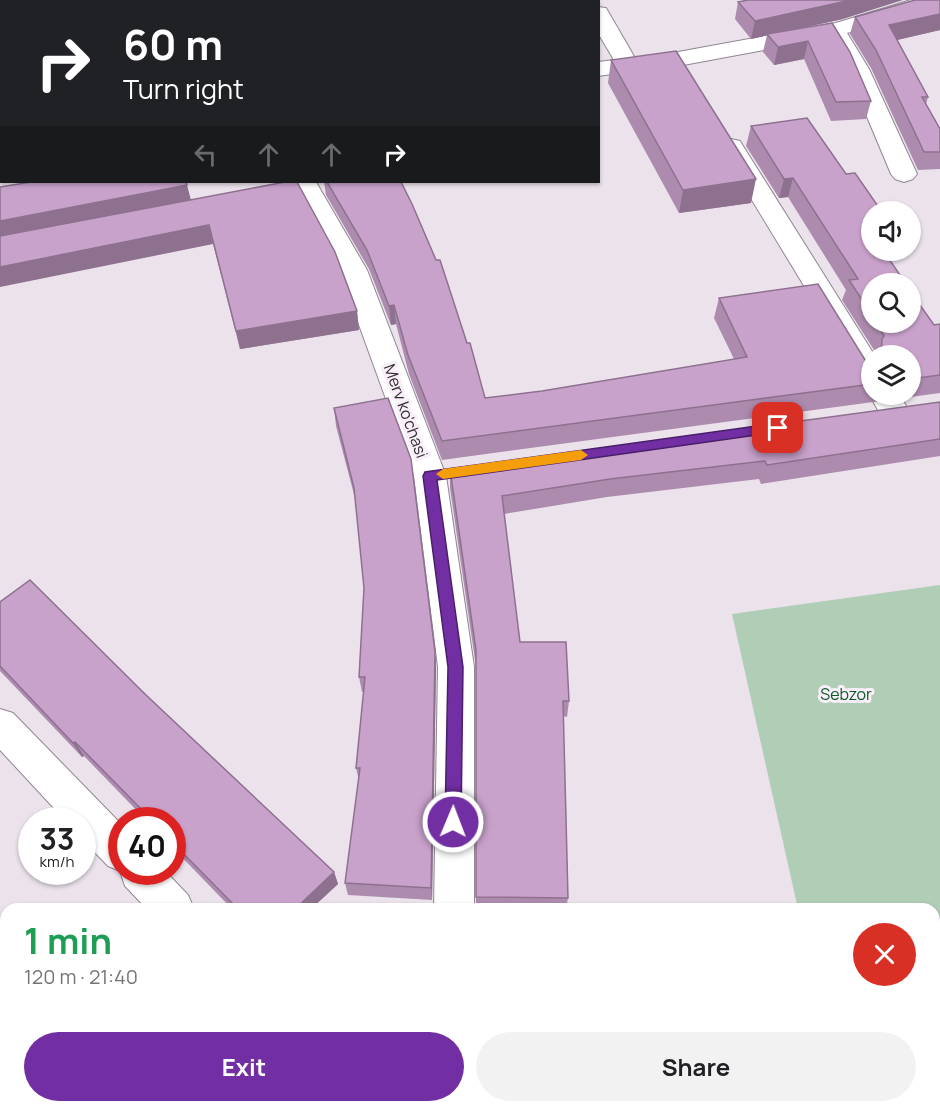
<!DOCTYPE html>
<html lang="en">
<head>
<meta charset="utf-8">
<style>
  :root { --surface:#fff; --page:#f2f2f2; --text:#202124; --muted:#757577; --accent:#722fa3 }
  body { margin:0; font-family:Manrope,sans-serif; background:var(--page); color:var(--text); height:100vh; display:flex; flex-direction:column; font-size:22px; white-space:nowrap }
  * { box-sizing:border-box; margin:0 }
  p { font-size:20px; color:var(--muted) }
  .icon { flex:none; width:33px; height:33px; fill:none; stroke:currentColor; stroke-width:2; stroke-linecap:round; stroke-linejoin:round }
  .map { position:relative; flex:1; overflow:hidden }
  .sheet { position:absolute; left:0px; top:903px; width:940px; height:210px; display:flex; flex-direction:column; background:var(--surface); border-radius:18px 18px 0 0; box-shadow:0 2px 4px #0004 }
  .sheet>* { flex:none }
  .guide { position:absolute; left:0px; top:0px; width:600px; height:183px; box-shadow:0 2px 4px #0004; background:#202124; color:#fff; overflow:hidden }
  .tools { position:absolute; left:861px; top:201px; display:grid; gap:12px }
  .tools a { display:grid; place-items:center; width:60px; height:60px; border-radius:50%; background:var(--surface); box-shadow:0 2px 4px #0004; font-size:30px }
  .speed { position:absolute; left:18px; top:807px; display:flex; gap:12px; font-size:30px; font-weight:700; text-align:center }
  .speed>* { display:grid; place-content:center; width:78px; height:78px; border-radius:50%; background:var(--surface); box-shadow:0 2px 4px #0004; line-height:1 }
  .speed small { font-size:15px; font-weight:400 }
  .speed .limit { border:9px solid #d22; background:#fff; color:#111 }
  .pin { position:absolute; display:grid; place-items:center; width:51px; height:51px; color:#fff; margin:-26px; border-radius:12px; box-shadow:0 3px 9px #0006 }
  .me { position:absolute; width:66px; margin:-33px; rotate:1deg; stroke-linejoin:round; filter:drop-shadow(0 0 4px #0008) }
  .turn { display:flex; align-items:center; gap:21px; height:126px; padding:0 24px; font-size:27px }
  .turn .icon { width:78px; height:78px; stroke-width:2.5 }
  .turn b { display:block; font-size:42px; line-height:51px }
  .lanes { display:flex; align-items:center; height:57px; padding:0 24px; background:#0003; justify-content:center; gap:30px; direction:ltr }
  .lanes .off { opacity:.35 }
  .round { display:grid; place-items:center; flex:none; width:63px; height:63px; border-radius:32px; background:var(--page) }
  .overview { display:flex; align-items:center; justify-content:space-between; height:102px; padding:0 24px }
  h1 { font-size:36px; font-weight:700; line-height:45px; color:#1e9e55 }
  .primary-button { display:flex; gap:12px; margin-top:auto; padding:12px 24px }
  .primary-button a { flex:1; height:69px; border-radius:36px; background:var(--accent); color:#fff; font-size:24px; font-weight:700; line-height:69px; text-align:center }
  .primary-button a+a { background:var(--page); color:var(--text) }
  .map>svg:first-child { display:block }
  .green { fill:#b0cdb5 }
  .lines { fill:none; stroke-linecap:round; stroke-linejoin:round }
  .street-casing { stroke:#8f8690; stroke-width:2 }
  .secondary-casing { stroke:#8f8690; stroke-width:2 }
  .street { fill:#fff; fill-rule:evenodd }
  .secondary { fill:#fff; fill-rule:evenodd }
  .wall { fill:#ad8baf }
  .shaded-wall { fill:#8d718f }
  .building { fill:#c9a2cc; stroke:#8d718f; stroke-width:1.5 }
  .route { fill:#722fa3; stroke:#4a1f6a; stroke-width:1.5 }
  .slow { fill:#f59e0b }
  .labels { text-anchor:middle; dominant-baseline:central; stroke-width:6; stroke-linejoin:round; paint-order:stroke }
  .street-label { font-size:16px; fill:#2f2b2f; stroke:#f9eff9 }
  .park-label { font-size:16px; fill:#0d5829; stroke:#f9eff9 }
</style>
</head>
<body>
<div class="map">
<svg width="940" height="1113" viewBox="0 0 940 1113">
  <rect width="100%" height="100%" fill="#ebe2ec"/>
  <path class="green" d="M940,585V993L935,983L934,909H798L732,614Z"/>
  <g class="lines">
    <g class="street-casing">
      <path id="street" d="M911,0H940V2L908,16L847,33L869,69L917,174L913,179L904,182L895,179L891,174L847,69L828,38L678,66L670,64L667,59L670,54L678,52L836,23Z
        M598,7L606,8L635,58L654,55L662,57L665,62L662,67L598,76V62L614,60L598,33Z
        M731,139L740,141L743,146L875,356H872V384L862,381L719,146L722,141Z
        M872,390V394H899L909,411L905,419L894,422L883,419L869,394Z
        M63,1107H112L110,1113H61Z"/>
    </g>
    <g class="secondary-casing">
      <path id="secondary" d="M292,182H316L367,270L446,476L474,667V909H434L438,667L414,476L339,270Z
        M0,709L13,713L122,825V872H166L188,895L194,909H147L125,886L120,871L108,866L82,839V820H65L0,750Z
        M335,1107H382L384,1113H337Z
        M445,1107H489V1113H445Z"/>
    </g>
    <use href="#street" class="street"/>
    <use href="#secondary" class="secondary"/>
  </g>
  <path class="wall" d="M522,0H581V2H522Z
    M940,0V30L897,40L928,97L926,104L940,129V169L918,170L871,68L850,34L855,17Z
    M738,2L843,19L792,30L832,23L871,101L866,119L831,121L804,59L774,65L763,52L767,35L751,39L735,19Z
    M611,60L751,203L679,213L608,83Z
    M751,126L872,250H892L891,254H886L872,284V322H910L934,325L940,324V393L442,460L409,374L396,324L391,325L369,269L326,195L324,182H401L485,398L542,391L734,359L714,318L719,298L872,364V394H910V356H875L876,353L842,300L846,290L788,197L779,198L746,146Z
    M191,199L357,311L359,330L240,349L213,244Z
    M940,402V456L761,484L759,479L607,497L504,514L520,642L569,701L567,717L563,716L568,898L566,909H476V667L450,488V469Z
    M334,408L435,652L436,667L432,900L348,895L345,883L359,780L356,768L364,692H362L359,677L364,588L356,502L336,426Z
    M0,602L146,695L334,872L338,884L311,909H232L172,847V820H146L84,756L82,757L0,671Z
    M0,922L6,924V1011L0,1009Z
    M654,1107H847L849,1113H655Z"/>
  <path class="shaded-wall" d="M552,0H581V2H540Z
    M851,0H903L843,19L751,39L755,21Z
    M940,14V30L884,43L889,25Z
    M808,41L804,59L774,65L778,47Z
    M0,104H2V124H0Z
    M793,178L788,197L779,198L784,179Z
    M756,179L751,203L679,213L683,190Z
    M187,185L192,204L0,242V221Z
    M209,225L213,244L0,287V267Z
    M872,250H892L891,254L868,257Z
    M394,305L396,324L391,325L389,306Z
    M357,311L359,330L240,349L236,331Z
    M435,652L436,667L432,900L431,888Z
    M75,742L84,756L82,757L73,743Z
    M334,872L338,884L311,909H295Z"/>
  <path class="building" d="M0,0H6V2H2V104H0Z
    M78,0H147V2H77Z
    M196,0H332L333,2H196Z
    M531,0H552L540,2H532Z
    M748,0H851L755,21L738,2Z
    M915,0H940V14L889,25L928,97H922L940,129V152H924L876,50L855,17Z
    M832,23L850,52L871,101L836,102L808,41L778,47L767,34Z
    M676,51L756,179L683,190L611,60Z
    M807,118L846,174L855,173L882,212H872V250H883L906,284H872V315L849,280L858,279L793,178L784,179L751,126Z
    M31,182H186L187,185L0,221V187Z
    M285,182H297L335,252L357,311L236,331L209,225L0,267V236Z
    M327,182H401L412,204L436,260H440L467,343H470L485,398L542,391L747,357L719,298L818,284L867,363L872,364V384L442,441L408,355L394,305L389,306L367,250Z
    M910,291L934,325L940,324V375L910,379V356H881L882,339L884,336L876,322H910Z
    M388,398L411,459L435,652L431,888L345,883L360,768H356L365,677H359L364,588L354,488L334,408Z
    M940,402V439L767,465L765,461L610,479L502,496L520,642H566L569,701H563L568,898L476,897V650L450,469Z
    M30,580L146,695L334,872L295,909H238L172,842V820H152L75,742L73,743L0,666V602Z
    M0,922L6,924V1004L0,1001Z
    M663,1107H847L849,1113H665Z"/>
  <path class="route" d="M778,423L784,428L778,432L437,480L463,667L461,822L459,827L453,829L448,827L445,822L448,667L423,476L425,472Z"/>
  <path class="slow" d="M581,450L588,455L581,460L443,479L436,474L443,469Z"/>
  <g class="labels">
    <g class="street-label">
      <text transform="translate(406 411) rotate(70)">Merv ko'chasi</text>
    </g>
    <g class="park-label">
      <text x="846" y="694">Sebzor</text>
    </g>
  </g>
</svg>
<div class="tools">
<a><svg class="icon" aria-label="sound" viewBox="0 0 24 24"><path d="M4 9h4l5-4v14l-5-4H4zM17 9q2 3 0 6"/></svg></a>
<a><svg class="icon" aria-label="search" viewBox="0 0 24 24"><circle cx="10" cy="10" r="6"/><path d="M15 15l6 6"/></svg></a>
<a><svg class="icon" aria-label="layers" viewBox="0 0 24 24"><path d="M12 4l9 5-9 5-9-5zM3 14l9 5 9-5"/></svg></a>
</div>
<div class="speed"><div>33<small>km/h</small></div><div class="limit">40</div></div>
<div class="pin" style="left:778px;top:428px;background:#d93025"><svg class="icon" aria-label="arrive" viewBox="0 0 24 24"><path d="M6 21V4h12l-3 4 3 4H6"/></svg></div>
<svg class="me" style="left:453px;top:822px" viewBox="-20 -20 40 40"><circle r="17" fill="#722fa3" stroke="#fff" stroke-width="3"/><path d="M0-11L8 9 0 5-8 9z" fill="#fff"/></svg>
<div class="guide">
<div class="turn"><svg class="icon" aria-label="right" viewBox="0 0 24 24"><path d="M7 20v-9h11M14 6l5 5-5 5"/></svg><div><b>60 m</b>Turn right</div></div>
<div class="lanes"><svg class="icon off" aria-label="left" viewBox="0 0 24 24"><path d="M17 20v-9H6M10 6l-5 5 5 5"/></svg><svg class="icon off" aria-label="ahead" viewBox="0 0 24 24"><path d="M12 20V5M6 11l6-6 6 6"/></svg><svg class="icon off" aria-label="ahead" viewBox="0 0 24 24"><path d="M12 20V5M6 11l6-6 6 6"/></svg><svg class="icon" aria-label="right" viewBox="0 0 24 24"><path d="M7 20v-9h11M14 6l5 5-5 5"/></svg></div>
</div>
<section class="sheet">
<div class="overview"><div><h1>1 min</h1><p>120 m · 21:40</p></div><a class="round" style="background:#d93025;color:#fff"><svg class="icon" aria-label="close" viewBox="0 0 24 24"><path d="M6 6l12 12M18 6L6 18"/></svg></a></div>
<div class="primary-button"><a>Exit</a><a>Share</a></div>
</section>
</div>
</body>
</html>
